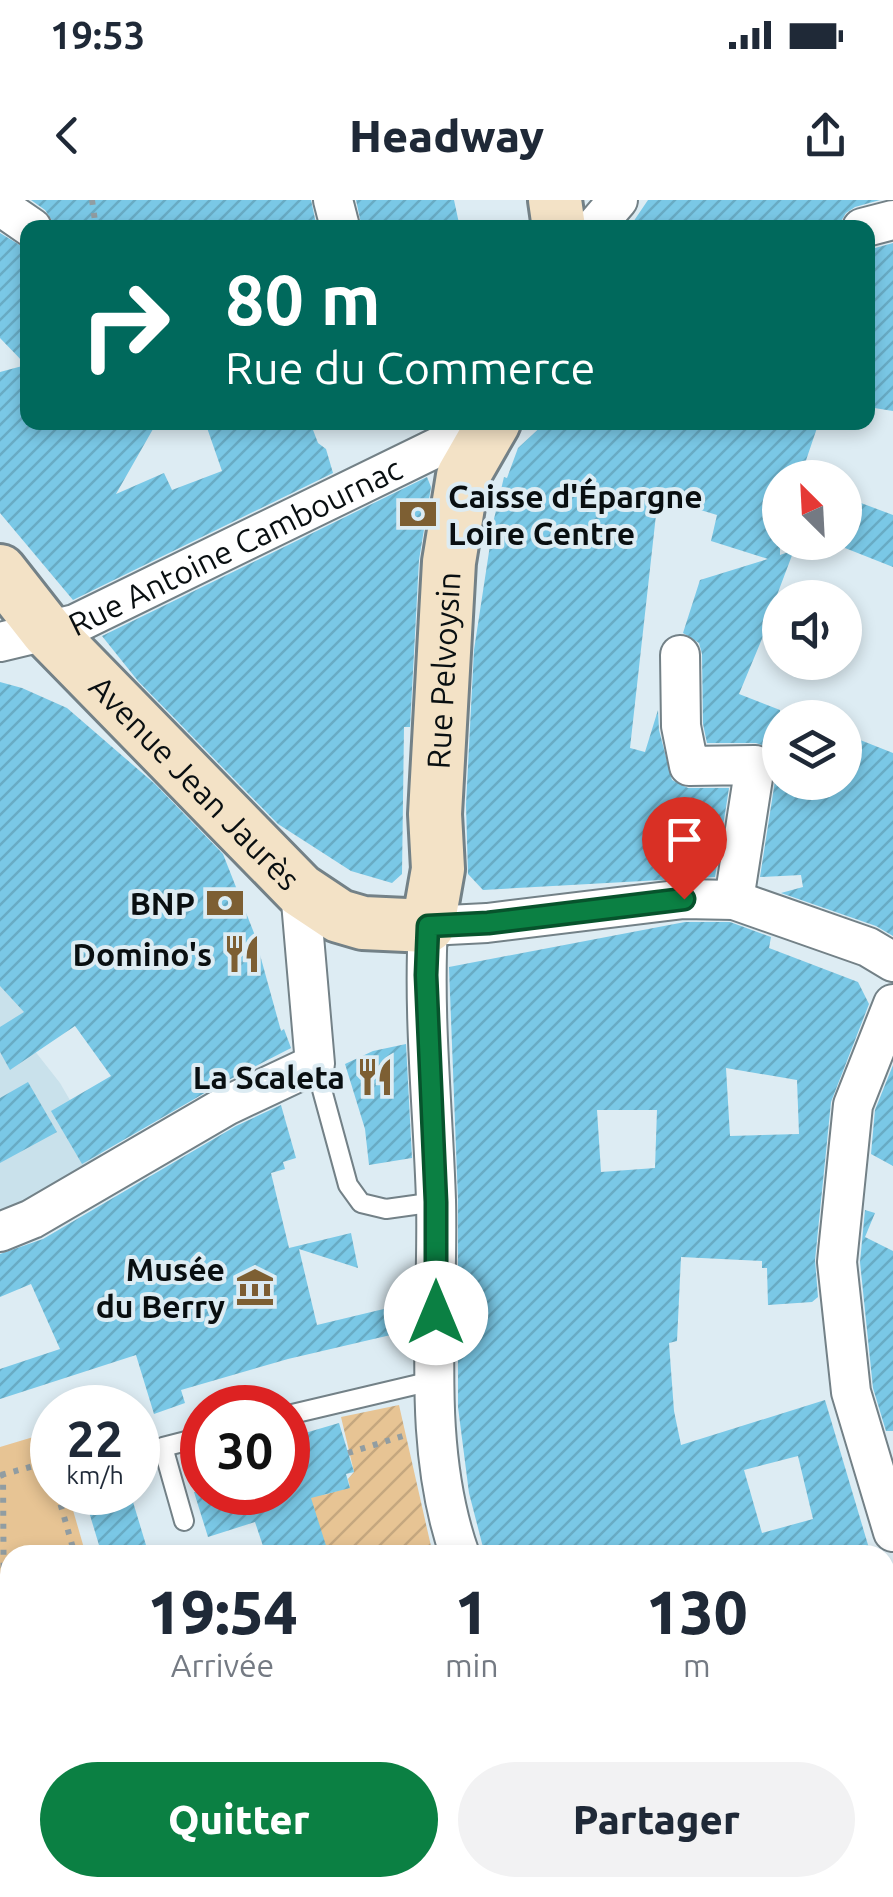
<!DOCTYPE html>
<html lang="fr">
<head>
<meta charset="utf-8">
<style>
  :root { --surface:#fff; --page:#f2f2f3; --text:#1f2937; --muted:#747a83; --accent:#0b8043 }
  body { margin:0; font-family:Ubuntu,sans-serif; background:var(--page); color:var(--text); height:100vh; display:flex; flex-direction:column; font-size:38px; white-space:nowrap }
  * { box-sizing:border-box; margin:0 }
  p { font-size:32px; color:var(--muted) }
  .icon { flex:none; width:55px; height:55px; fill:none; stroke:currentColor; stroke-width:2; stroke-linecap:round; stroke-linejoin:round }
  .map { position:relative; flex:1; overflow:hidden }
  .details { position:absolute; left:0px; top:1345px; width:895px; height:352px; display:flex; flex-direction:column; background:var(--surface); border-radius:30px 30px 0 0; box-shadow:0 5px 15px #0003 }
  .details>* { flex:none }
  .banner { position:absolute; left:20px; top:20px; width:855px; height:210px; border-radius:20px; box-shadow:0 5px 15px #0003; background:#00695c; color:#fff; overflow:hidden }
  .needle { width:65px; rotate:336deg }
  .controls { position:absolute; left:762px; top:260px; display:grid; gap:20px }
  .controls a { display:grid; place-items:center; width:100px; height:100px; border-radius:50%; background:var(--surface); box-shadow:0 5px 15px #0003; font-size:50px }
  .speed { position:absolute; left:30px; top:1185px; display:flex; gap:20px; font-size:50px; font-weight:700; text-align:center }
  .speed>* { display:grid; place-content:center; width:130px; height:130px; border-radius:50%; background:var(--surface); box-shadow:0 5px 15px #0003; line-height:1 }
  .speed small { font-size:25px; font-weight:400 }
  .speed .limit { border:15px solid #d22; background:#fff; color:#111 }
  .pin { position:absolute; display:grid; place-items:center; width:85px; height:85px; color:#fff; margin:-102px -42px; border-radius:50% 50% 50% 0; rotate:-45deg; box-shadow:0 0 10px #0007 }
  .pin .icon { rotate:45deg }
  .me { position:absolute; width:110px; margin:-55px; rotate:0deg; stroke-linejoin:round; filter:drop-shadow(0 0 8px #0008) }
  .turn { display:flex; align-items:center; gap:35px; height:210px; padding:0 40px; font-size:45px }
  .turn .icon { width:130px; height:130px; stroke-width:2.5 }
  .turn b { display:block; font-size:70px; line-height:85px }
  .eta { display:flex; justify-content:space-evenly; align-items:center; height:170px; text-align:center }
  .eta b { font-size:60px; font-weight:800; line-height:70px }
  .button { display:flex; gap:20px; margin-top:auto; padding:20px 40px }
  .button a { flex:1; height:115px; border-radius:60px; background:var(--accent); color:#fff; font-size:40px; font-weight:800; line-height:115px; text-align:center }
  .button a+a { background:var(--page); color:var(--text) }
  .status { display:flex; justify-content:space-between; align-items:center; height:70px; padding:0 50px; background:var(--surface); direction:ltr }
  .status svg { height:28px; fill:currentColor }
  header { display:flex; justify-content:space-between; align-items:center; height:130px; padding:0 40px; background:var(--surface); font-size:45px; font-weight:800 }
  .map>svg:first-child { display:block }
  .built { fill:#c9e1eb }
  .green { fill:#e7c494 }
  .garden { fill:url(#garden-furrows) }
  .building { fill:url(#building-hatch); fill-rule:evenodd }
  .lines { fill:none; stroke-linecap:round; stroke-linejoin:round }
  .lane-casing { stroke:#738187; stroke-width:22 }
  .street-casing { stroke:#738187; stroke-width:42 }
  .secondary-casing { stroke:#738187; stroke-width:58 }
  .path { stroke:#919da2; stroke-width:6; stroke-dasharray:5 8; stroke-linecap:butt }
  .lane { stroke:#fff; stroke-width:18 }
  .street { stroke:#fff; stroke-width:38 }
  .secondary { stroke:#f3e2c6; stroke-width:52 }
  .route-casing { stroke:#07532c; stroke-width:25 }
  .route { stroke:#0b8043; stroke-width:18 }
  .labels { text-anchor:middle; dominant-baseline:central; stroke-width:8; stroke-linejoin:round; paint-order:stroke }
  .poi-label { font-size:32px; font-weight:bold; fill:#090f11; stroke:#ddecf3; text-anchor:end }
  .street-label { font-size:32px; fill:#090f11; stroke:#ddecf3 }
</style>
</head>
<body>
<div class="status"><b>19:53</b><svg viewBox="0 0 49 12"><path d="M0 12V9h3v3zM5 12V6h3v6zM10 12V3h3v9zM15 12V0h3v12zM26 1h20v11H26zM47 4h2v5h-2z"/></svg></div>
<header><svg class="icon" aria-label="back" viewBox="0 0 24 24"><path d="M15 5l-7 7 7 7"/></svg>Headway<svg class="icon" aria-label="share" viewBox="0 0 24 24"><path d="M12 15V3M7 8l5-5 5 5M5 13v7h14v-7"/></svg></header>
<div class="map">
<svg width="893" height="1697" viewBox="0 0 893 1697">
  <defs>
    <pattern id="garden-furrows" width="10" height="10" patternUnits="userSpaceOnUse" patternTransform="scale(2.5)"><rect width="10" height="10" fill="#e7c494"/><path d="M-1 1l2-2M0 10L10 0M9 11l2-2" fill="none" stroke="#c5a77f"/></pattern>
    <pattern id="building-hatch" width="6" height="6" patternUnits="userSpaceOnUse" patternTransform="scale(2.5)"><rect width="6" height="6" fill="#7ac8e6"/><path d="M-1 1l2-2M0 6l6-6M5 7l2-2" fill="none" stroke="#68abc4"/></pattern>
  </defs>
  <rect width="100%" height="100%" fill="#ddecf3"/>
  <path class="built" d="M0,614L101,771L16,827L60,883L103,957L0,1013Z"/>
  <path class="green" d="M50,1232L52,1292L68,1293L86,1355H10V1688H33L4,1697L0,1695V1247Z"/>
  <path class="garden" d="M399,1205L433,1355H329L306,1301L321,1286L324,1295L350,1287L348,1279L354,1272L341,1217Z"/>
  <path class="building" d="M31,0H311L317,28H84L53,22L45,10Z
    M356,0H454L460,28H362Z
    M648,0H880L855,7L846,13L840,23L827,28H629Z
    M0,33L28,50V222H157L116,294L164,273L172,290L222,271L205,222H310L318,243L326,249L333,273L73,400L0,313V172L26,165L0,138Z
    M893,43V211L868,207V50Z
    M546,222H819L800,278H780V355L794,350L777,395L779,398L739,494L780,510V582H845V534L893,553V736L876,726L781,693L803,687L801,675L760,677L777,568L776,557L768,547L756,543H707L703,524L702,454L699,443L683,433L700,380L768,359L711,341L717,315L658,297L630,548L645,552L658,510L659,530L672,580L688,588H729L715,677L483,690L468,674L466,605L474,450L494,319L504,277L507,278L518,248Z
    M427,277L431,287L419,360L410,527H404L402,674L392,683L351,671L278,624L138,481L102,436Z
    M845,297L893,315V367L845,348Z
    M0,482L22,488L67,508L155,584L223,654L254,733L281,831L284,829L291,848L215,887L82,964L51,911L111,876L75,826L10,870L0,852V827L24,812L0,786Z
    M685,722H730L771,737L769,748L858,782L869,804L831,902L815,1060L818,1097L812,1102L768,1105L767,1068H762V1061L681,1057L677,1141L669,1143L674,1211L681,1245L825,1200L871,1355H485L469,1293L458,1207V1000L449,767ZM726,868L797,880L799,934L730,936ZM597,910H657L655,968L601,972ZM798,1256L813,1319L762,1333L744,1270Z
    M406,844L412,958L369,965L365,929L345,864L373,851Z
    M893,865V966L871,954L875,910Z
    M28,882L57,932L0,963V898Z
    M281,905L296,958L283,962L285,969L271,973L289,1048L351,1033L358,1068L299,1049L317,1125L413,1102L412,1130L288,1159L181,1190L185,1203L154,1214L136,1155L0,1199V1169L60,1149L31,1084L0,1097V1054L43,1039L236,926Z
    M865,1010L875,1013L865,1037L893,1051V1231H886L873,1188L860,1062Z
    M339,1223L354,1272L346,1274L350,1288L311,1298L329,1355H266L255,1322L208,1337L194,1292H288V1238Z
    M83,1292H130L149,1355H102Z"/>
  <g class="lines">
    <g class="lane-casing">
      <path id="lane" d="M315,864L348,985L361,1003L386,1009L436,1002
        M288,1215L436,1180
        M184,1321L163,1247L202,1237"/>
    </g>
    <g class="street-casing">
      <g id="street">
        <path d="M333,0L340,27"/>
        <path d="M0,6L32,28"/>
        <path d="M594,28L618,0"/>
        <path d="M862,28L893,20"/>
        <path id="s1" d="M0,442L75,424L440,246L476,250"/>
        <path d="M680,455L681,526L689,566L755,565L734,700"/>
        <path d="M893,804L853,905L837,1062L851,1192L893,1332"/>
        <path d="M0,1032L32,1019L226,906L315,864L300,690"/>
        <path d="M460,1355C420,1243 439,1116 436,1000C433,909 423,818 428,726L487,723L684,699L734,700L868,747L893,762"/>
        <path d="M692,1688L700,1697"/>
        <path d="M136,1697L168,1688"/>
        <path d="M375,1697L377,1688"/>
      </g>
    </g>
    <g class="secondary-casing">
      <g id="secondary">
        <path d="M555,0L559,28"/>
        <path id="s2" d="M0,371L47,431L300,690L339,716L363,723L428,726L438,669L435,614L449,362L463,276L494,222"/>
      </g>
    </g>
    <path class="path" d="M92,0L96,28
      M348,1253L403,1236
      M1,1275L48,1262L52,1278
      M0,1276L3,1275L4,1435
      M57,1292L75,1355
      M0,1437L4,1435L10,1439
      M0,1568L3,1483
      M0,1675L10,1674
      M873,1697L885,1688"/>
    <use href="#lane" class="lane"/>
    <use href="#street" class="street"/>
    <use href="#secondary" class="secondary"/>
  </g>
  <g class="lines">
    <g class="route-casing">
      <path id="route" d="M436,1113V1002L426,775L428,726L488,723L684,699"/>
    </g>
    <use href="#route" class="route"/>
  </g>
  <defs>
    <g id="bank-bare" transform="scale(3)"><path d="M-6-4H6V4H-6ZM0-2.3a2.3 2.3 0 1 0 0 4.6a2.3 2.3 0 1 0 0-4.6Z" fill="#7d5f33" stroke="#ddecf3" stroke-width="2.5" paint-order="stroke"/></g>
    <g id="restaurant-bare" transform="scale(3)"><path d="M-5-6h1v4h1v-4h1v4h1v-4h1v5L-1.5 .5V6h-2V.5L-5-1ZM5-6V6H3V1.5H1.5Q1.5-4 5-6Z" fill="#7d5f33" stroke="#ddecf3" stroke-width="2.5" paint-order="stroke"/></g>
    <g id="museum-bare" transform="scale(3)"><path d="M0-6L6-3V-2H-6V-3ZM-5-1h2V3h-2ZM-1-1h2V3h-2ZM3-1h2V3H3ZM-6 4H6V6H-6Z" fill="#7d5f33" stroke="#ddecf3" stroke-width="2.5" paint-order="stroke"/></g>
  </defs>
  <g fill-rule="evenodd">
    <use href="#bank-bare" x="418" y="314"/>
    <use href="#bank-bare" x="225" y="703"/>
    <use href="#restaurant-bare" x="242" y="754"/>
    <use href="#restaurant-bare" x="375" y="877"/>
    <use href="#museum-bare" x="255" y="1087"/>
  </g>
  <g class="labels">
    <g class="poi-label">
      <text x="448" y="296" text-anchor="start">Caisse d'Épargne<tspan x="448" dy="37">Loire Centre</tspan></text>
      <text x="195" y="703">BNP</text>
      <text x="212" y="754">Domino's</text>
      <text x="345" y="877">La Scaleta</text>
      <text x="225" y="1069">Musée<tspan x="225" dy="37">du Berry</tspan></text>
    </g>
    <g class="street-label">
      <text stroke="none"><textPath href="#s1" startOffset="255">Rue Antoine Cambournac</textPath></text>
      <text stroke="none"><textPath href="#s2" startOffset="832">Rue Pelvoysin</textPath></text>
      <text stroke="none"><textPath href="#s2" startOffset="288">Avenue Jean Jaurès</textPath></text>
    </g>
  </g>
</svg>
<div class="controls">
<a><svg class="needle" viewBox="-14 -14 28 28"><path d="M0-13l5 13h-10z" fill="#e53935"/><path d="M0 13l5-13h-10z" fill="#747a83"/></svg></a>
<a><svg class="icon" aria-label="sound" viewBox="0 0 24 24"><path d="M4 9h4l5-4v14l-5-4H4zM17 9q2 3 0 6"/></svg></a>
<a><svg class="icon" aria-label="layers" viewBox="0 0 24 24"><path d="M12 4l9 5-9 5-9-5zM3 14l9 5 9-5"/></svg></a>
</div>
<div class="speed"><div>22<small>km/h</small></div><div class="limit">30</div></div>
<div class="pin" style="left:684px;top:699px;background:#d93025"><svg class="icon" aria-label="arrive" viewBox="0 0 24 24"><path d="M6 21V4h12l-3 4 3 4H6"/></svg></div>
<svg class="me" style="left:436px;top:1113px" viewBox="-20 -20 40 40"><circle r="19" fill="#fff"/><path d="M0-13L10 11 0 6-10 11z" fill="#0b8043"/></svg>
<div class="banner">
<div class="turn"><svg class="icon" aria-label="right" viewBox="0 0 24 24"><path d="M7 20v-9h11M14 6l5 5-5 5"/></svg><div><b>80 m</b>Rue du Commerce</div></div>
</div>
<section class="details">
<div class="eta">
<div><b>19:54</b><p>Arrivée</p></div>
<div><b>1</b><p>min</p></div>
<div><b>130</b><p>m</p></div>
</div>
<div class="button"><a>Quitter</a><a>Partager</a></div>
</section>
</div>
</body>
</html>
